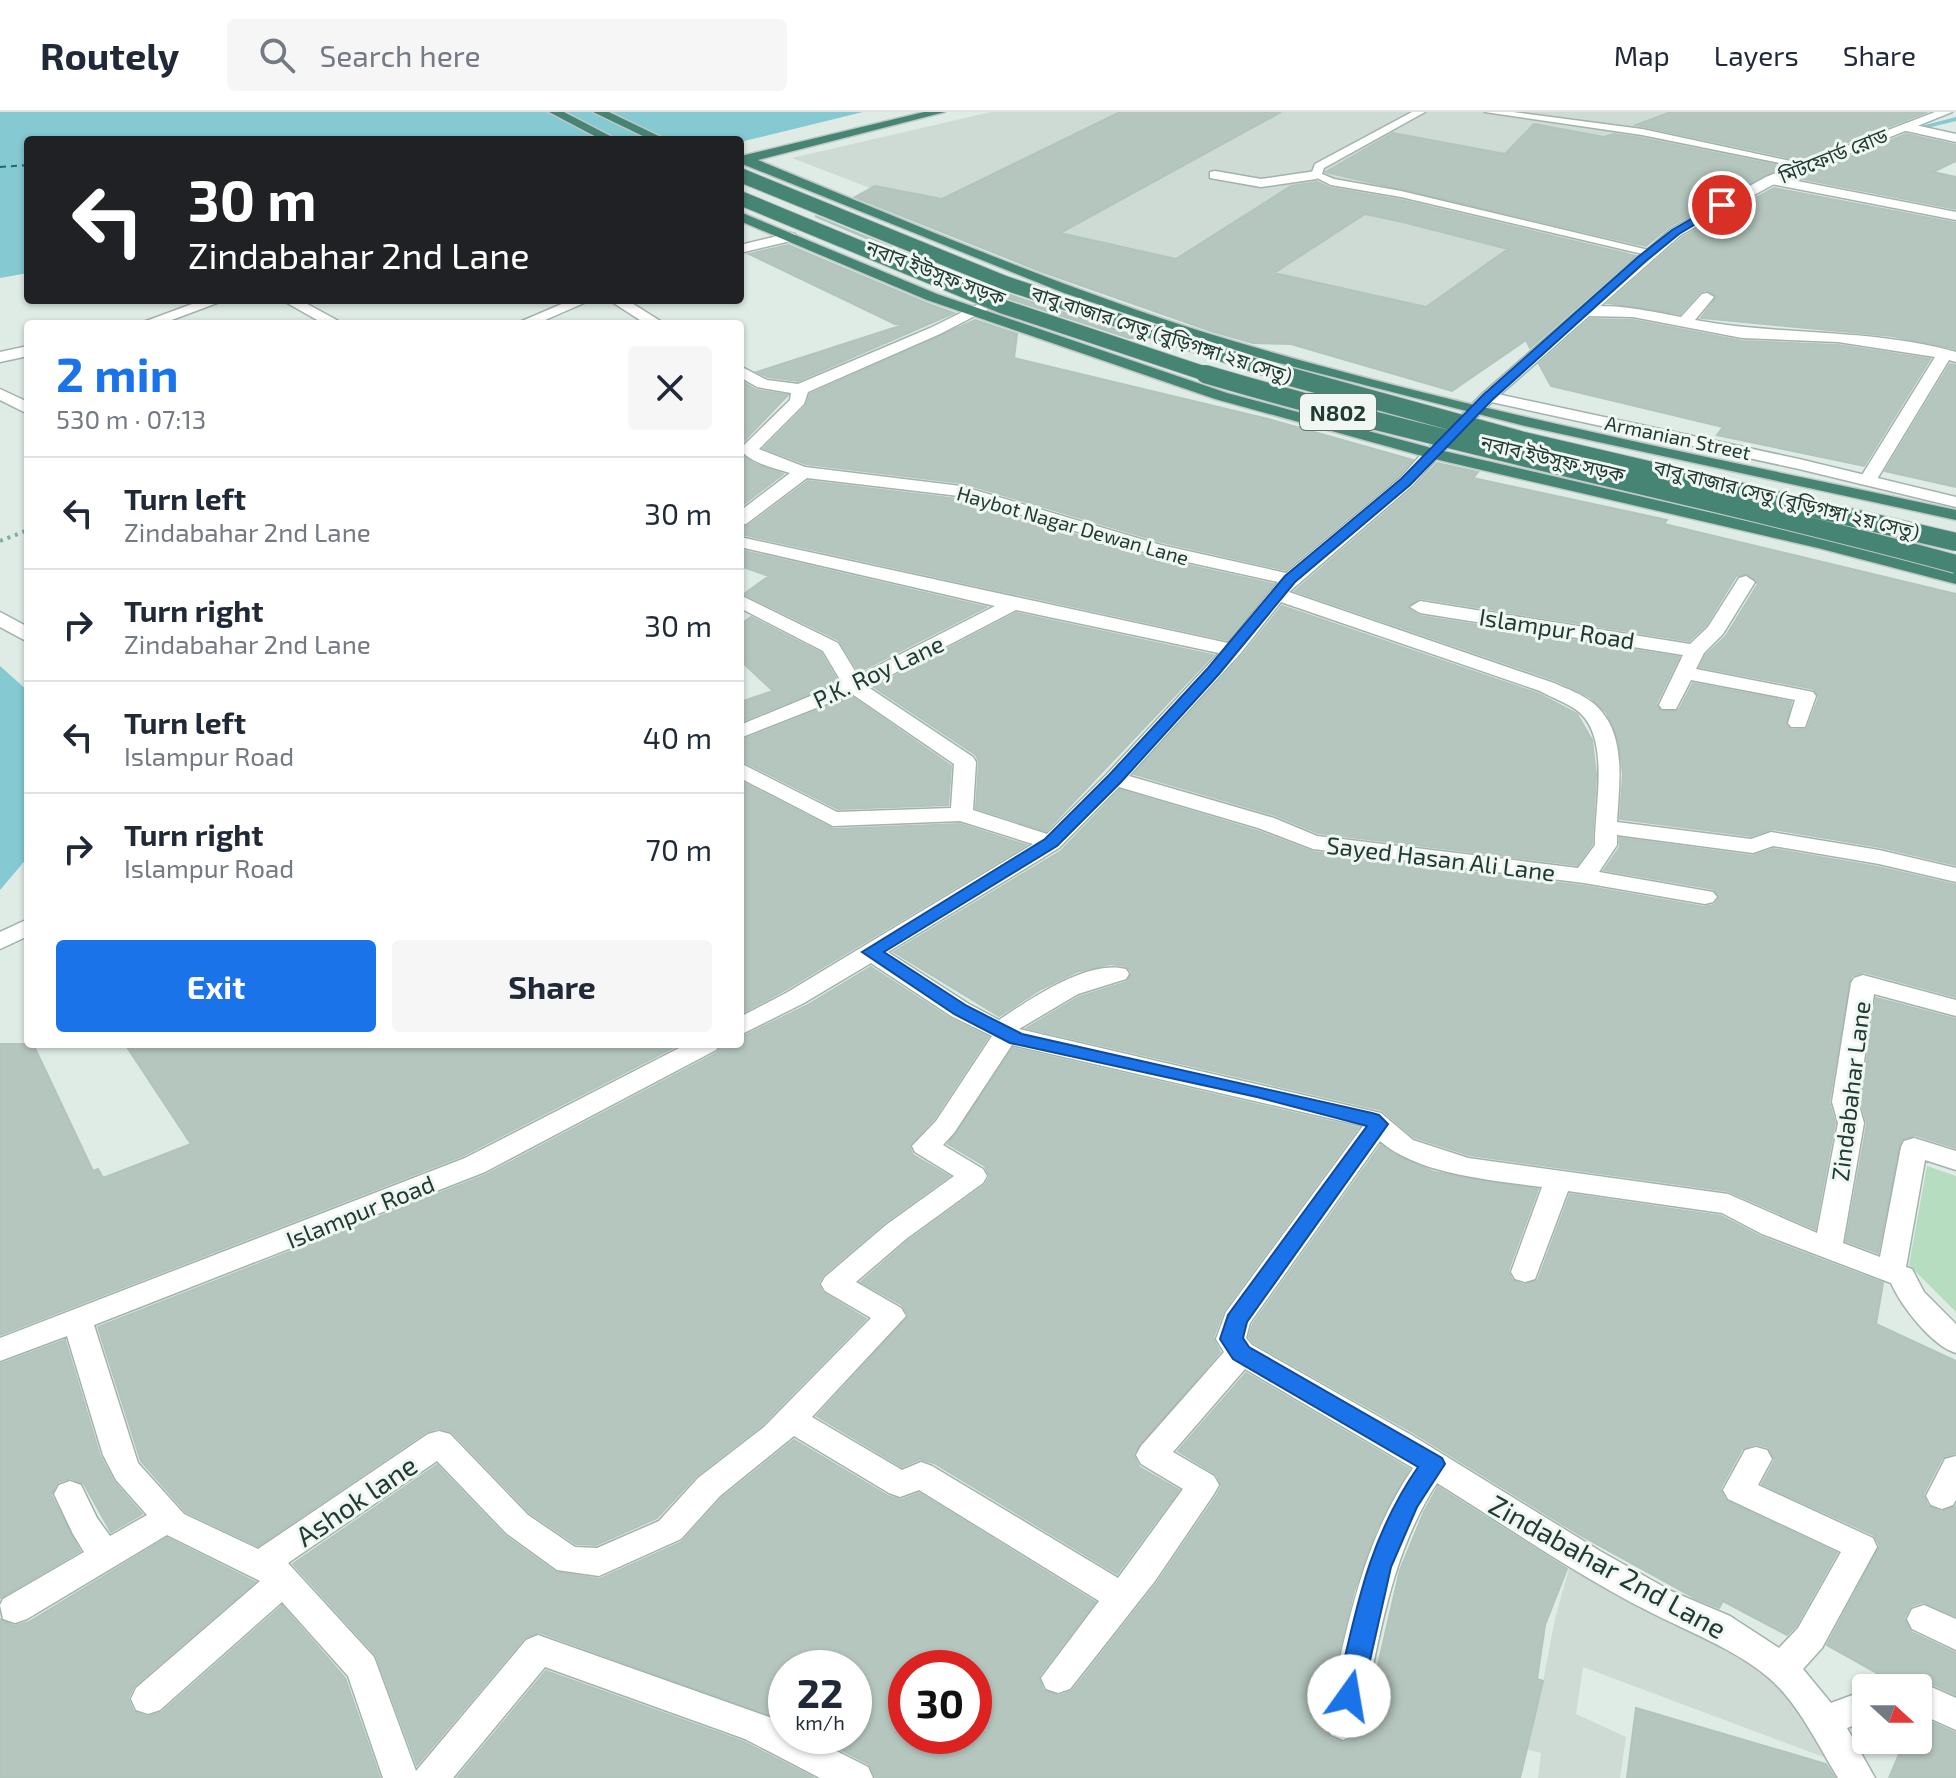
<!DOCTYPE html>
<html lang="en">
<head>
<meta charset="utf-8">
<style>
  :root { --surface:#fff; --page:#f6f6f7; --text:#1f2937; --muted:#747a83; --line:#e0e1e3; --accent:#1a73e8 }
  body { margin:0; font-family:"Exo 2","Noto Sans Bengali",sans-serif; background:var(--page); color:var(--text); height:100vh; display:flex; flex-direction:column; font-size:30px; white-space:nowrap }
  * { box-sizing:border-box; margin:0 }
  p { font-size:26px; color:var(--muted) }
  .icon { flex:none; width:44px; height:44px; fill:none; stroke:currentColor; stroke-width:2; stroke-linecap:round; stroke-linejoin:round }
  .map { position:relative; flex:1; overflow:hidden }
  .side { position:absolute; left:24px; top:208px; width:720px; height:728px; display:flex; flex-direction:column; background:var(--surface); border-radius:8px; box-shadow:0 2px 6px #0004 }
  .side>* { flex:none }
  .banner { position:absolute; left:24px; top:24px; width:720px; height:168px; border-radius:8px; box-shadow:0 2px 6px #0004; background:#202124; color:#fff; overflow:hidden }
  .needle { width:52px; rotate:111deg }
  .tools { position:absolute; left:1852px; top:1562px; display:grid; gap:16px }
  .tools a { display:grid; place-items:center; width:80px; height:80px; border-radius:8px; background:var(--surface); box-shadow:0 2px 6px #0004; font-size:40px }
  .speed { position:absolute; left:768px; top:1538px; display:flex; gap:16px; font-size:40px; font-weight:700; text-align:center }
  .speed>* { display:grid; place-content:center; width:104px; height:104px; border-radius:50%; background:var(--surface); box-shadow:0 2px 6px #0004; line-height:1 }
  .speed small { font-size:20px; font-weight:400 }
  .speed .limit { border:12px solid #d22; background:#fff; color:#111 }
  .pin { position:absolute; display:grid; place-items:center; width:68px; height:68px; color:#fff; margin:-34px; border:4px solid #fff; border-radius:50%; box-shadow:0 2px 8px #0007 }
  .me { position:absolute; width:88px; margin:-44px; rotate:13deg; stroke-linejoin:round; filter:drop-shadow(0 0 6px #0008) }
  .turn { display:flex; align-items:center; gap:28px; height:168px; padding:0 32px; font-size:36px }
  .turn .icon { width:104px; height:104px; stroke-width:2.5 }
  .turn b { display:block; font-size:56px; line-height:68px }
  .round { display:grid; place-items:center; flex:none; width:84px; height:84px; border-radius:8px; background:var(--page) }
  .headline { display:flex; align-items:center; justify-content:space-between; height:136px; padding:0 32px }
  h1 { font-size:48px; font-weight:700; line-height:60px; color:var(--accent) }
  .action { display:flex; gap:16px; margin-top:auto; padding:16px 32px }
  .action a { flex:1; height:92px; border-radius:8px; background:var(--accent); color:#fff; font-size:32px; font-weight:700; line-height:92px; text-align:center }
  .action a+a { background:var(--page); color:var(--text) }
  ul { padding:0; list-style:none }
  li { display:flex; align-items:center; gap:24px; height:112px; padding:0 32px; border-top:2px solid var(--line) }
  li div { flex:1 }
  li b { display:block; font-size:30px }
  li em { font-style:normal }
  header { display:flex; align-items:center; gap:48px; box-sizing:border-box; height:112px; padding:0 40px; background:var(--surface); border-bottom:2px solid var(--line) }
  header strong { font-size:38px }
  nav { display:flex; gap:44px; margin-inline-start:auto; font-size:28px }
  .search { width:560px; height:72px; background:var(--page); display:flex; align-items:center; gap:20px; box-sizing:border-box; padding:0 28px; border-radius:8px; color:var(--muted); font-size:30px }
  .map>svg:first-child { display:block }
  .built { fill:#cddbd4 }
  .green { fill:#b7ddc0 }
  .water { fill:#85c9d2 }
  .lines { fill:none; stroke-linecap:round; stroke-linejoin:round }
  .stream { fill:#85c9d2; fill-rule:evenodd }
  .ferry { stroke:#196b78; stroke-width:2; stroke-dasharray:6 5; stroke-linecap:butt }
  .building { fill:#b4c6be; stroke:#b1c5bc; stroke-width:2; fill-rule:evenodd }
  .service-casing { stroke:#a2b3ac; stroke-width:3 }
  .minor-casing { stroke:#a2b3ac; stroke-width:3 }
  .tertiary-casing { stroke:#a2b3ac; stroke-width:3 }
  .secondary-casing { stroke:#9eb7ad; stroke-width:3 }
  .trunk-casing { stroke:#c1c8c6; stroke-width:3 }
  .path { stroke:#7faf9f; stroke-width:4; stroke-dasharray:3 5; stroke-linecap:butt }
  .service { fill:#fff; fill-rule:evenodd }
  .minor { fill:#fff; fill-rule:evenodd }
  .tertiary { fill:#fff; fill-rule:evenodd }
  .secondary { fill:#fff; fill-rule:evenodd }
  .trunk { fill:#468574; fill-rule:evenodd }
  .trunk-bridge-far1-casing { stroke:#c1c8c6; stroke-width:16; stroke-linecap:butt }
  .trunk-bridge-casing { stroke:#c1c8c6; stroke-width:20; stroke-linecap:butt }
  .trunk-bridge-far1 { stroke:#468574; stroke-width:14 }
  .trunk-bridge { stroke:#468574; stroke-width:18 }
  .route { fill:#1a73e8; stroke:#114b97; stroke-width:2 }
  .labels { text-anchor:middle; dominant-baseline:central; stroke-width:6; stroke-linejoin:round; paint-order:stroke }
  .far-street-label { font-size:20px; fill:#203b33; stroke:#f0f7f3 }
  .shield { fill:#f0f7f3; stroke:#5e736d; stroke-width:2 }
  .shield-label { font-size:22px; font-weight:bold; fill:#203b33 }
  .street-label { font-size:24px; fill:#203b33; stroke:#f0f7f3 }
  .near-street-label { font-size:28px; fill:#203b33; stroke:#f0f7f3 }
</style>
</head>
<body>
<header>
<strong>Routely</strong>
<div class="search"><svg class="icon" aria-label="search" viewBox="0 0 24 24"><circle cx="10" cy="10" r="6"/><path d="M15 15l6 6"/></svg>Search here</div>
<nav><a>Map</a><a>Layers</a><a>Share</a></nav>
</header>
<div class="map">
<svg width="1956" height="1666" viewBox="0 0 1956 1666">
  <rect width="100%" height="100%" fill="#dfebe5"/>
  <path class="built" d="M991,0H1907L1709,80L1460,265L1047,144L792,46Z
    M1570,1453L1774,1561L1834,1649L1583,1555L1576,1602L1626,1625L1620,1666H1538L1541,1641L1493,1629L1490,1586L1539,1591L1555,1507Z"/>
  <path class="green" d="M1927,1054L1956,1064V1200L1909,1153Z"/>
  <path class="water" d="M0,0H863L740,30L28,28V161L0,166Z
    M0,554L28,579V745L0,778Z"/>
  <g class="lines">
    <path class="stream" d="M1956,5V9L1914,19L1910,17Z
      M1898,1566L1916,1569L1920,1576L1918,1579V1576H1886L1890,1569Z"/>
    <path class="ferry" d="M0,55L28,53"/>
  </g>
  <path class="building" d="M1120,0H1281L1060,121L1176,147L1291,74L1317,70L1330,76L1400,88L1636,144L1530,236L1526,228L1452,279L1291,232L1253,231L1211,219L1040,159L855,85L875,74L942,87ZM1365,102L1403,110L1508,137L1426,195L1274,161Z
    M1671,0H1927L1801,48L1636,13Z
    M1534,12L1604,25L1614,22L1641,26L1784,55L1670,114L1646,134L1326,60L1393,21L1505,42Z
    M1906,22L1956,33V49L1933,60L1956,65V97L1797,66Z
    M1774,76L1956,111V237L1892,224L1701,206L1717,184L1706,178L1700,180L1680,202L1608,191L1683,125Z
    M815,104L1001,180L1141,226H1129L1004,185Z
    M788,133L926,191L954,201L798,269L768,265L757,260L906,212H895L749,142Z
    M1590,207L1633,208L1742,229L1838,233L1930,247L1864,354L1717,323L1723,315L1551,274L1539,252Z
    M975,208L1017,222L1014,246L1268,307L1413,348L1398,364L1285,458L1162,430L962,371L806,352L764,336L806,294L810,282Z
    M1950,252L1956,253V375L1885,359Z
    M740,268L756,278L788,283L740,333Z
    M740,341L755,352L783,362L740,395Z
    M1437,351L1478,360L1473,366L1667,408L1664,412L1956,482V753L1880,735L1772,717L1751,724L1620,707L1623,662L1619,630L1607,601L1590,585L1555,568L1295,479L1414,376ZM1748,462L1758,472L1726,524L1706,543L1700,555L1814,577L1819,585L1807,617L1791,618L1786,613L1791,590L1693,571L1679,598L1660,599L1656,592L1679,545L1420,504L1407,496L1420,486L1689,529L1706,513L1736,464Z
    M808,369L958,387L1150,445L1273,472L1227,528L740,422V416L748,414Z
    M740,438L986,495L859,560L839,528L744,482L769,464L740,454Z
    M1282,494L1539,582L1577,602L1592,628L1596,663L1592,732L1577,753L1318,721L1275,703L1134,662L1242,544Z
    M1016,501L1213,543L1046,719L976,696L979,650L976,643L874,575Z
    M751,505L821,541L838,570L740,610V590L773,579L740,548V513Z
    M852,585L951,654L948,693L838,697L740,648V629Z
    M740,669L833,717L960,712L1026,733L785,878L740,902Z
    M1120,678L1257,719L1313,740L1584,774L1704,795L1714,793L1719,787L1714,777L1604,758L1620,735V726L1753,744L1773,737L1878,755L1956,773V885L1864,860L1851,864L1829,990L1835,1011L1815,1117L1728,1079L1469,1043L1414,1025L1382,998L1027,916L1079,885L1127,870L1132,860L1126,854L1110,852L1076,860L1041,877L999,904L894,840L1061,739Z
    M871,855L949,906L988,925L934,1007L909,1034L913,1043L949,1064L884,1111L823,1163L818,1171L822,1180L866,1207L762,1313L696,1364L657,1406L596,1433L576,1432L530,1401L452,1320L438,1316L426,1320L258,1434L186,1400L141,1349L98,1215L486,1063L717,941L723,932H740V926L806,894Z
    M1876,886L1956,907V1036L1915,1023L1901,1028L1878,1141L1846,1129L1867,1012L1861,990Z
    M0,932H33L93,1059L98,1057L103,1066L191,1032L125,932H680L464,1043L0,1223Z
    M1013,936L1358,1016L1224,1198L1213,1226L1220,1240L1133,1342L1139,1355L1179,1378L1117,1462L934,1351L920,1347L902,1355L817,1304L909,1204L902,1193L861,1170L908,1129L985,1073L990,1065L985,1054L948,1032Z
    M1381,1033L1395,1043L1434,1060L1538,1077L1508,1159L1512,1168L1524,1173L1538,1168L1570,1082L1721,1104L1761,1125L1883,1171L1876,1212L1956,1249V1341L1942,1346L1923,1383L1928,1394L1941,1400L1956,1394V1504L1923,1490L1911,1494L1904,1506L1911,1520L1956,1541V1583L1919,1566L1902,1575L1827,1533L1880,1434L1874,1423L1762,1372L1775,1348L1768,1335L1755,1332L1742,1337L1720,1377L1725,1388L1837,1441L1796,1514L1787,1523L1723,1489L1719,1496L1695,1486L1580,1423L1414,1321L1254,1231L1249,1225L1253,1212Z
    M65,1228L100,1344L114,1370L142,1402L111,1420L84,1372L71,1366L58,1370L51,1383L80,1439L0,1486V1252Z
    M1246,1261L1409,1357L1377,1416L1354,1479L1322,1611L1330,1626L1344,1631L1356,1626L1364,1613L1400,1458L1424,1400L1438,1375L1567,1457L1545,1513L1537,1567L1543,1569L1520,1666H876L869,1652L814,1624H854V1556H786V1610L539,1520L524,1526L417,1653L376,1543L293,1452L437,1353L504,1423L555,1460L600,1467L682,1430L722,1386L794,1328L888,1384L901,1388L919,1381L1095,1490L1039,1564L1043,1578L1059,1584L1072,1579L1157,1471L1217,1383L1222,1374L1217,1363L1178,1339ZM906,1556H974V1624H906Z
    M167,1426L255,1470L134,1574L128,1586L133,1599L147,1605L162,1600L282,1494L345,1566L380,1666H0V1507L14,1514L29,1510Z
    M546,1559L744,1630L814,1666H457Z
    M1636,1596L1826,1652L1835,1666H1627Z
    M1918,1604L1956,1621V1666H1889L1905,1628H1918Z"/>
  <g class="lines">
    <g class="service-casing">
      <path id="service" d="M1412,0H1425L1324,56L1322,62L1334,67L1401,79L1657,140L1651,144L1401,85L1331,73L1311,63L1315,52Z
        M1485,0H1513L1642,17L1809,53L1804,56L1642,23Z"/>
    </g>
    <g class="minor-casing">
      <path id="minor" d="M1215,59L1261,67L1316,59L1322,63L1316,67L1261,75L1210,66V60Z
        M1771,64L1956,100V108L1766,71L1765,68Z
        M790,121L795,122V128L740,141V133Z
        M1707,181L1714,185L1695,208C1781,224 1871,216 1956,240V250L1949,248L1874,372H1862L1859,368L1935,245L1838,230L1742,226L1633,205L1586,204L1579,200C1596,186 1659,201 1681,205L1702,182Z
        M991,186L998,190L996,193L940,222L808,280L804,292L759,337L805,355L961,374L1161,433L1286,461L1400,366L1426,337H1438L1440,341L1438,345L1412,374L1289,480L1554,571C1567,577 1582,582 1593,591C1628,620 1619,670 1617,710L1751,727L1771,720L1879,738L1956,756V770L1879,752L1773,734L1753,741L1617,723V733L1599,760L1713,780L1717,785L1713,790L1705,792L1584,771L1313,737L1258,716L1119,675L1059,736L888,840L969,892L999,908C1030,887 1088,847 1126,857L1129,862L1126,867L1078,882L1019,917L1381,1001L1413,1028L1468,1046L1728,1082L1817,1121L1838,1011L1832,990L1851,871L1854,866L1863,863L1956,888V904L1874,882L1858,990L1864,1011L1843,1131L1880,1145L1901,1035L1904,1029L1914,1026L1956,1039V1058L1925,1048L1906,1155L1912,1157L1924,1180L1956,1212V1241C1932,1234 1901,1194 1891,1171L1762,1122L1722,1101L1568,1079L1535,1167L1525,1170L1515,1167L1511,1160L1542,1075C1492,1068 1419,1063 1380,1029L1250,1211L1246,1226L1252,1233L1413,1324L1600,1439L1671,1479L1730,1504L1779,1536L1798,1516L1841,1440L1728,1387L1723,1378L1745,1338L1756,1335L1767,1338L1772,1347L1758,1373L1873,1426L1877,1435L1822,1536L1803,1557L1831,1591L1866,1578V1609L1847,1616L1875,1666H1838C1818,1633 1798,1591 1769,1566C1732,1535 1688,1520 1646,1498C1574,1461 1506,1414 1437,1371C1390,1443 1379,1529 1361,1612L1355,1623L1343,1628L1331,1623L1325,1612C1347,1520 1359,1436 1413,1356L1245,1257L1173,1340L1214,1364L1219,1373L1214,1382L1155,1469L1070,1577L1058,1581L1046,1577L1041,1566L1099,1489L919,1378L900,1385L889,1381L794,1324L720,1384L681,1427L599,1464L557,1458L506,1421L437,1349L288,1451L374,1545L416,1659L526,1528L538,1523L769,1605L786,1613V1624H807L868,1655L873,1666H820L745,1627L545,1555L453,1666H383L348,1564L282,1490L160,1598L148,1602L136,1598L131,1587L136,1576L260,1469L167,1423L27,1507L15,1511L3,1507L0,1493L3,1487L84,1440L73,1422L54,1382L59,1373L70,1369L81,1373L97,1406L110,1424L147,1403L116,1368L103,1343L67,1224L0,1249V1226L465,1046L687,932H720L716,938L485,1060L94,1213L138,1351L184,1402L258,1437L428,1322L439,1319L450,1322L528,1403L575,1435L597,1436L659,1409L698,1366L764,1315L871,1206L825,1179L821,1172L825,1165L886,1113L954,1064L915,1040L912,1034L936,1009L992,924L951,904L871,851L804,891L740,923V905L786,881L1033,732L960,709L833,714L740,666V651L837,700L951,696L954,652L852,582L740,626V613L842,571L823,539L740,496V483L838,531L858,564L995,494L740,435V425L1228,531L1278,470L1151,442L959,384L807,366L746,412L740,413V399L790,361C774,356 750,351 740,337L790,288L791,281L757,275L740,265V254L767,268L798,272L930,216ZM1281,490L1540,579C1552,586 1568,591 1579,600C1611,627 1594,697 1595,733L1578,756L1317,724L1274,706L1129,664L1240,542ZM1016,498L1219,541L1107,662L1047,722L973,698L976,650L973,645L868,575ZM1012,933L1363,1014L1226,1200L1216,1227L1224,1240L1141,1334L1136,1343L1141,1352L1183,1377L1118,1466L932,1354L921,1350L902,1358L812,1305L906,1204L901,1196L856,1170L906,1127L983,1071L987,1064L983,1057L943,1033L954,1021Z
        M282,188H300L344,212H324Z
        M571,188H591L536,212H515Z
        M609,188H627L665,212H646Z
        M0,277L28,290V302L0,288Z
        M1746,464L1755,470L1723,522L1704,541L1696,557L1813,580L1816,584L1805,615H1791L1788,611L1795,588L1691,568L1676,597H1662L1659,593L1683,543L1420,501L1410,495L1420,489L1690,532L1708,515L1739,466Z
        M0,500L28,515V530L0,515Z
        M28,807V824L0,837V820Z
        M1956,1344V1388L1953,1393L1942,1397L1931,1393L1926,1384L1945,1347Z
        M1924,1493L1956,1507V1538L1912,1517L1907,1507L1912,1497Z
        M1918,1569L1956,1586V1618L1918,1601V1576H1904Z"/>
    </g>
    <g class="tertiary-casing">
      <path id="tertiary" d="M1906,11L1956,22V30L1902,18L1900,15Z
        M203,188H225L161,212H138Z
        M28,234V244L0,250V240Z
        M1488,280L1799,347L1956,385V395L1799,357L1482,288L1480,285Z"/>
    </g>
    <g class="secondary-casing">
      <path id="secondary" d="M1935,0H1952L1776,71L1681,123L1494,288L1438,345H1426L1424,341L1482,282L1671,117L1766,65Z"/>
    </g>
    <g class="trunk-casing">
      <path id="trunk" d="M549,0H564L618,28H602Z
        M593,0H609L667,28H651Z
        M924,0H945L758,48C907,109 1056,174 1210,222C1454,296 1706,344 1956,398V408L1525,314L1263,247L1064,181L740,51L741,44Z
        M740,100L937,182L1227,281L1435,337L1821,426L1956,460V472L1818,436L1426,345L1215,287L927,188L740,109Z"/>
    </g>
    <path class="path" d="M0,429L28,418"/>
    <use href="#service" class="service"/>
    <use href="#minor" class="minor"/>
    <use href="#tertiary" class="tertiary"/>
    <use href="#secondary" class="secondary"/>
    <use href="#trunk" class="trunk"/>
    <g class="trunk-bridge-far1-casing">
      <path id="trunk-bridge-far1" d="M740,63L1005,171L1287,264
        M740,86L1001,194L1212,264"/>
    </g>
    <g class="trunk-bridge-casing">
      <path id="trunk-bridge" d="M1205,262C1453,335 1707,384 1956,452
        M1280,262L1520,328L1956,430"/>
    </g>
    <use href="#trunk-bridge-far1" class="trunk-bridge-far1"/>
    <use href="#trunk-bridge" class="trunk-bridge"/>
  </g>
  <path class="route" d="M1719,91L1727,93L1679,122L1646,149L1492,288L1410,373L1295,470L1219,562L1121,670L1057,734L884,840L967,894L1022,922L1372,1001L1379,1003L1388,1012L1247,1210L1243,1226L1249,1235L1442,1346L1445,1352L1417,1395L1391,1455L1362,1584L1359,1592L1349,1596L1340,1592L1336,1584C1356,1499 1367,1429 1418,1355L1233,1247L1220,1227L1228,1203L1367,1014L1257,985L1010,931L954,902L862,840L1045,727L1109,663L1208,556L1285,464L1401,367L1483,283L1638,145L1672,118Z"/>
  <g class="labels">
    <g class="far-street-label">
      <text transform="translate(1833 43) rotate(-22)">মিটফোর্ড রোড</text>
      <text transform="translate(936 160) rotate(21)">নবাব ইউসুফ সড়ক</text>
      <text transform="translate(1162 222) rotate(18)">বাবু বাজার সেতু (বুড়িগঙ্গা ২য় সেতু)</text>
      <text transform="translate(1678 325) rotate(12)">Armanian Street</text>
      <text transform="translate(1553 346) rotate(13)">নবাব ইউসুফ সড়ক</text>
      <text transform="translate(1787 387) rotate(14)">বাবু বাজার সেতু (বুড়িগঙ্গা ২য় সেতু)</text>
      <text transform="translate(1073 413) rotate(16)">Haybot Nagar Dewan Lane</text>
    </g>
    <rect class="shield" x="1300" y="282" width="76" height="36" rx="6"/>
    <g class="shield-label">
      <text x="1338" y="300">N802</text>
    </g>
    <g class="street-label">
      <text transform="translate(1557 516) rotate(9)">Islampur Road</text>
      <text transform="translate(878 559) rotate(-25)">P.K. Roy Lane</text>
      <text transform="translate(1441 746) rotate(7)">Sayed Hasan Ali Lane</text>
      <text transform="translate(1850 979) rotate(-83)">Zindabahar Lane</text>
      <text transform="translate(360 1099) rotate(-22)">Islampur Road</text>
    </g>
    <g class="near-street-label">
      <text transform="translate(356 1388) rotate(-34)">Ashok lane</text>
      <text transform="translate(1608 1454) rotate(29)">Zindabahar 2nd Lane</text>
    </g>
  </g>
</svg>
<div class="tools">
<a><svg class="needle" viewBox="-14 -14 28 28"><path d="M0-13l5 13h-10z" fill="#e53935"/><path d="M0 13l5-13h-10z" fill="#747a83"/></svg></a>
</div>
<div class="speed"><div>22<small>km/h</small></div><div class="limit">30</div></div>
<div class="pin" style="left:1722px;top:93px;background:#d93025"><svg class="icon" aria-label="arrive" viewBox="0 0 24 24"><path d="M6 21V4h12l-3 4 3 4H6"/></svg></div>
<svg class="me" style="left:1349px;top:1584px" viewBox="-20 -20 40 40"><circle r="19" fill="#fff"/><path d="M0-13L10 11 0 6-10 11z" fill="#1a73e8"/></svg>
<div class="banner">
<div class="turn"><svg class="icon" aria-label="left" viewBox="0 0 24 24"><path d="M17 20v-9H6M10 6l-5 5 5 5"/></svg><div><b>30 m</b>Zindabahar 2nd Lane</div></div>
</div>
<section class="side">
<div class="headline"><div><h1>2 min</h1><p>530 m · 07:13</p></div><a class="round"><svg class="icon" aria-label="close" viewBox="0 0 24 24"><path d="M6 6l12 12M18 6L6 18"/></svg></a></div>
<ul>
<li><svg class="icon" aria-label="left" viewBox="0 0 24 24"><path d="M17 20v-9H6M10 6l-5 5 5 5"/></svg><div><b>Turn left</b><p>Zindabahar 2nd Lane</p></div><em>30 m</em></li>
<li><svg class="icon" aria-label="right" viewBox="0 0 24 24"><path d="M7 20v-9h11M14 6l5 5-5 5"/></svg><div><b>Turn right</b><p>Zindabahar 2nd Lane</p></div><em>30 m</em></li>
<li><svg class="icon" aria-label="left" viewBox="0 0 24 24"><path d="M17 20v-9H6M10 6l-5 5 5 5"/></svg><div><b>Turn left</b><p>Islampur Road</p></div><em>40 m</em></li>
<li><svg class="icon" aria-label="right" viewBox="0 0 24 24"><path d="M7 20v-9h11M14 6l5 5-5 5"/></svg><div><b>Turn right</b><p>Islampur Road</p></div><em>70 m</em></li>
</ul>
<div class="action"><a>Exit</a><a>Share</a></div>
</section>
</div>
</body>
</html>
